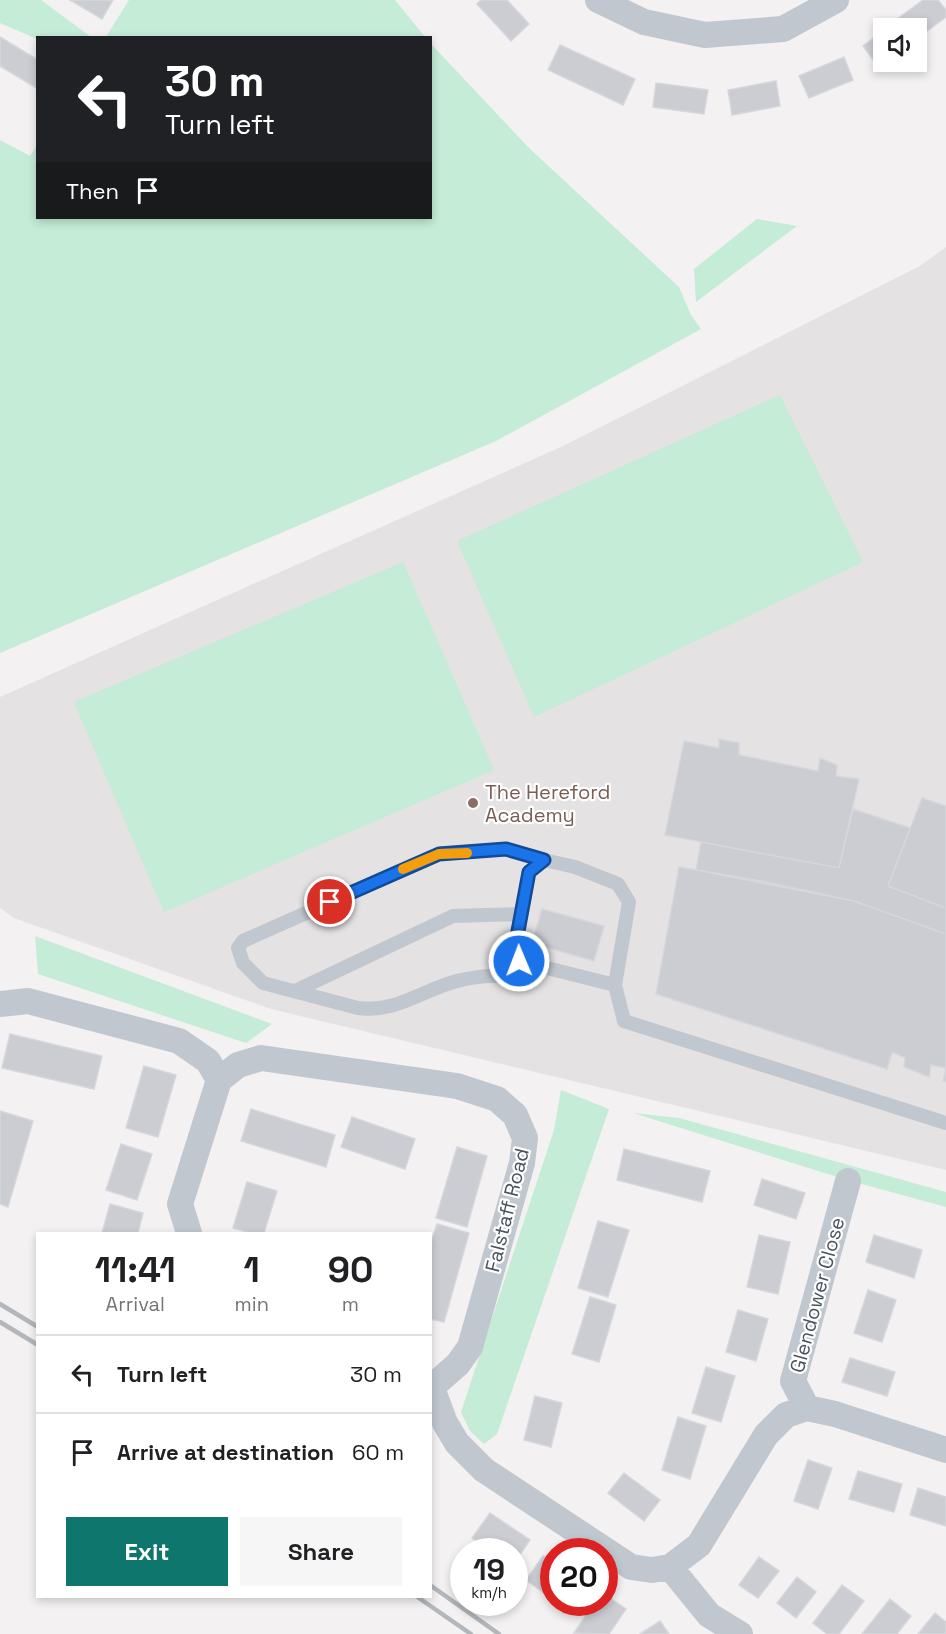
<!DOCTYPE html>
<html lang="en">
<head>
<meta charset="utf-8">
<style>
  :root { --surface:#fff; --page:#f6f6f6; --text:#202124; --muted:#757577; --line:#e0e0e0; --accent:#0f766e }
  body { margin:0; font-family:"Space Grotesk",sans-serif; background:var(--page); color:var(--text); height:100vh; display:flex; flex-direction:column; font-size:22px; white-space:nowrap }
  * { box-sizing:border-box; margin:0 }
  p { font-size:20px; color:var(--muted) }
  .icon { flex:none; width:33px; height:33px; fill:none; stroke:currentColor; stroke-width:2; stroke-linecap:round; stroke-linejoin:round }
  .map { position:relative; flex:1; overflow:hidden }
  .drawer { position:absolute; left:36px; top:1232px; width:396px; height:366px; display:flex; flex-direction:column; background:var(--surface); border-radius:0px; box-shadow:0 3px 9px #0003 }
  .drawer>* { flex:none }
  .hud { position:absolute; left:36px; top:36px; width:396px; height:183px; border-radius:0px; box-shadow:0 3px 9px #0003; background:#202124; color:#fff; overflow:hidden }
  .tools { position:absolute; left:873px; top:18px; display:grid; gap:12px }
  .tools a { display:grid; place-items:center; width:54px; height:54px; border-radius:0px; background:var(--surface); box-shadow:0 3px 9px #0003; font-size:30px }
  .speed { position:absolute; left:450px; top:1538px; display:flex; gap:12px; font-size:30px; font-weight:700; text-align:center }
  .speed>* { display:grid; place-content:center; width:78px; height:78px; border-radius:50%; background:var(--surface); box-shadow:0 3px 9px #0003; line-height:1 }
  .speed small { font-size:15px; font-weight:400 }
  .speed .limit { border:9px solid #d22; background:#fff; color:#111 }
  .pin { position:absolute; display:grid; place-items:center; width:51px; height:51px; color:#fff; margin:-26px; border:3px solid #fff; border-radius:50%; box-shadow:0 2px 6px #0007 }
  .me { position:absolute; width:66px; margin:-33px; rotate:359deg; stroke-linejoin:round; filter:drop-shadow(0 0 4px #0008) }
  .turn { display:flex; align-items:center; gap:21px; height:126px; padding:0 30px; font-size:27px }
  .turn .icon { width:78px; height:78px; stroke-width:2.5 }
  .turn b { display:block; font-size:42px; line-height:51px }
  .then { display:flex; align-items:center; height:57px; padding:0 30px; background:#0003; gap:12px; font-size:22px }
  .eta { display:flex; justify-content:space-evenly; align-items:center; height:102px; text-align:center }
  .eta b { font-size:36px; font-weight:800; line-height:42px }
  .cta { display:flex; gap:12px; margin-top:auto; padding:12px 30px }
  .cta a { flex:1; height:69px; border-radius:0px; background:var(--accent); color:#fff; font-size:24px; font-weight:800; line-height:69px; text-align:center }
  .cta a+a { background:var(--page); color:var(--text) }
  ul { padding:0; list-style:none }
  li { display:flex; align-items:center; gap:18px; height:78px; padding:0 30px; border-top:2px solid var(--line) }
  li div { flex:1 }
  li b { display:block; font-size:22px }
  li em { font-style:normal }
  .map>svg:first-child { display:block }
  .education { fill:#e4e2e2 }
  .green { fill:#c4ecd6 }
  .building { fill:#cbcdd3; stroke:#d5d7dc; stroke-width:1.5 }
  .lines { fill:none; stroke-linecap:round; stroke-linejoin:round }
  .lane { stroke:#c0c7ce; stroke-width:14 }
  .street { stroke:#c0c7ce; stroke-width:26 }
  .rail { stroke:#b3b6ba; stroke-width:4.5 }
  .route-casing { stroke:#114b97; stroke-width:15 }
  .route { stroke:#1a73e8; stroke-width:10 }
  .slow { stroke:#f59e0b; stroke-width:10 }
  .education-dot { fill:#8d6e63; stroke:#fff; stroke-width:2 }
  .labels { text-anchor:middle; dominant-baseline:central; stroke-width:4.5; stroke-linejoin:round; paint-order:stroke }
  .education-label { font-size:20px; fill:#785e54; stroke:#fff; text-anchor:start }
  .street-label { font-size:20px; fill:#4a535d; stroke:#fff }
</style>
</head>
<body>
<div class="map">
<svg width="946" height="1634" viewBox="0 0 946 1634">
  <rect width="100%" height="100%" fill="#f3f1f1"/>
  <path class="education" d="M946,247V1170L271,1009L14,918L0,908V697L563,446L920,266Z"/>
  <path class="green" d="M0,0H41L91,37L37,39L0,23Z
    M129,0H395L425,37H106Z
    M431,44L529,148L679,287L691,315L701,329L496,441L0,653V140L30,156L37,145L38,218H430Z
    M757,219L797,226L696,302L694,269Z
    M780,395L863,562L534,717L457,541Z
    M403,562L494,770L164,912L74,702Z
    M35,936L272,1024L246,1043L38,974Z
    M561,1090L609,1109L497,1434L484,1444L470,1431L461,1412L554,1130Z
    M633,1113L679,1118L946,1192V1207L847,1180Z"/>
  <path class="building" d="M70,0H113L102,19Z
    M481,0H507L529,24L511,41L477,4Z
    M923,0H938L946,10V17L916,39V28H885Z
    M884,30V62H887L879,68L863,46Z
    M0,37L38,60V89L0,66Z
    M560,45L635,79L623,105L548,70Z
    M844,57L853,80L809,98L799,76Z
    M776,81L780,106L732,115L728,90Z
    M656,83L708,90L704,114L653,107Z
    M719,739L739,743V755L818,771L820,758L837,765L836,776L859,779L839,868L665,835L684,741L719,748Z
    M922,798L946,806V908L888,886Z
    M853,809L910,828L888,886L946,908V934L854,901L696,870L701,842L839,868Z
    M679,867L761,881L854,901L946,934V1082L943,1081L946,1068L931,1065L929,1077L904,1067L905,1058L892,1052L887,1069L656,994Z
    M542,909L604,926L594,961L532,943Z
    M10,1034L102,1056L94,1089L2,1068Z
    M144,1066L176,1075L158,1137L126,1128Z
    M251,1109L335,1135L326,1167L241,1141Z
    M0,1111L33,1121L8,1207L0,1204Z
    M352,1117L415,1139L405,1169L341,1147Z
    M121,1144L152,1154L137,1200L106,1190Z
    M457,1147L487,1156L467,1227L436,1218Z
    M624,1149L710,1171L702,1202L617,1180Z
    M762,1179L805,1193L796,1219L754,1205Z
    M247,1182L277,1191L264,1233H251L233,1228Z
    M110,1204L143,1213L138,1233H102Z
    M598,1221L629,1230L608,1297L578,1288Z
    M437,1224L469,1233L444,1322L430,1319V1245Z
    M759,1235L790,1242L778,1294L747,1287Z
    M874,1235L922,1250L914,1278L866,1262Z
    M868,1290L896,1300L882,1342L854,1333Z
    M590,1297L616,1305L599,1362L572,1354Z
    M738,1310L768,1319L756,1361L726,1352Z
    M850,1358L895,1372L887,1396L842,1382Z
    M706,1367L735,1376L721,1422L692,1413Z
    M535,1396L562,1403L551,1447L524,1440Z
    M678,1417L706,1426L690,1479L662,1470Z
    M808,1460L832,1468L818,1509L794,1501Z
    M858,1471L902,1484L894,1512L849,1499Z
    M624,1473L660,1500L644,1521L608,1493Z
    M918,1488L946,1497V1526L910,1515Z
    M490,1513L530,1540L514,1563V1551H492L472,1538Z
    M543,1556L554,1563V1600L526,1580Z
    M759,1557L779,1571L758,1598L739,1585Z
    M797,1577L816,1592L796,1618L777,1603Z
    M842,1585L864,1601L839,1634H827L813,1623Z
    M604,1594L626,1609L609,1634L574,1633L595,1602H604Z
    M890,1599L911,1616L897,1634H862Z
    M935,1613L946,1622V1634H918Z
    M660,1621L669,1634H640Z"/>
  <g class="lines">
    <path class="lane" d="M519,961L513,976C494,975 475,976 457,981C422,990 396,1013 358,1008L263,983L243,963L238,948L243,941L439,854L506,849L544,860
      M615,985L519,961L516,943L529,872L544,860L575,867L618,884L629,902L615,985L624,1021L946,1123
      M295,991L453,916L521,914"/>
    <path class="street" d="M598,0L644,22L705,35L783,29L836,0
      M0,1004L28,1001L179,1041L208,1061L219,1080L180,1204L189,1233
      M219,1080L238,1065L261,1058L457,1086L497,1099L515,1115L525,1138L522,1163L470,1347L458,1364L433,1386
      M430,1383L445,1423L457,1443L484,1470L631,1567L652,1570L670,1567L699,1545L766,1435L786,1415L807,1408L835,1414L946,1450
      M807,1408L793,1381L848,1181
      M670,1567L709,1615L740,1634"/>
    <path class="rail" d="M0,1304L38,1327
      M0,1322L38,1345
      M430,1585L499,1634
      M416,1596L471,1634"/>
  </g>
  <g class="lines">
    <g class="route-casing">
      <path id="route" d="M330,902L439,854L506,849L544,860L529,872L516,942L519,961"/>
    </g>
    <use href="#route" class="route"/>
    <path class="slow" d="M403,869L439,854L467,853"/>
  </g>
  <circle class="education-dot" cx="473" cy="803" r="6"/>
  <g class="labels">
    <g class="education-label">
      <text x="485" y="792">The Hereford<tspan x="485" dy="23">Academy</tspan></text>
    </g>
    <g class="street-label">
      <text transform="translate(507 1210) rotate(-76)">Falstaff Road</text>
      <text transform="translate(817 1295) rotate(-75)">Glendower Close</text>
    </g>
  </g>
</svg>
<div class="tools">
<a><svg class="icon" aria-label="sound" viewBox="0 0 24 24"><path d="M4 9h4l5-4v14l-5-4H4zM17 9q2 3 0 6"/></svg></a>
</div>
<div class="speed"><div>19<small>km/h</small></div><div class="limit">20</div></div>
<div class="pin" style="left:330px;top:902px;background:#d93025"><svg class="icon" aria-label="arrive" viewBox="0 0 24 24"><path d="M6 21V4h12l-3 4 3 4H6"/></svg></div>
<svg class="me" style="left:519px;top:961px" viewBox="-20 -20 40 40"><circle r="17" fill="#1a73e8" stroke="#fff" stroke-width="3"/><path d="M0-11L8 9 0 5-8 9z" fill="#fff"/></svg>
<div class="hud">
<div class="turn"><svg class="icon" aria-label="left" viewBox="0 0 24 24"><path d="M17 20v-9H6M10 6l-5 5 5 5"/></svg><div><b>30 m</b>Turn left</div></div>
<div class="then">Then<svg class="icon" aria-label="arrive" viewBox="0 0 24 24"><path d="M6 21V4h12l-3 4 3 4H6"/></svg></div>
</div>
<section class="drawer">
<div class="eta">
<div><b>11:41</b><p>Arrival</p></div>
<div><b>1</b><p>min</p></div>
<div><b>90</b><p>m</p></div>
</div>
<ul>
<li><svg class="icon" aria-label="left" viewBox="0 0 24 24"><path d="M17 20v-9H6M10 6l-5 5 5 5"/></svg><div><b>Turn left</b></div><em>30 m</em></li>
<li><svg class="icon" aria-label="arrive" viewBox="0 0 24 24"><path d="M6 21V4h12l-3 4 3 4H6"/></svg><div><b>Arrive at destination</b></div><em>60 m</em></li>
</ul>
<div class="cta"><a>Exit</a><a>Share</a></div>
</section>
</div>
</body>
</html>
